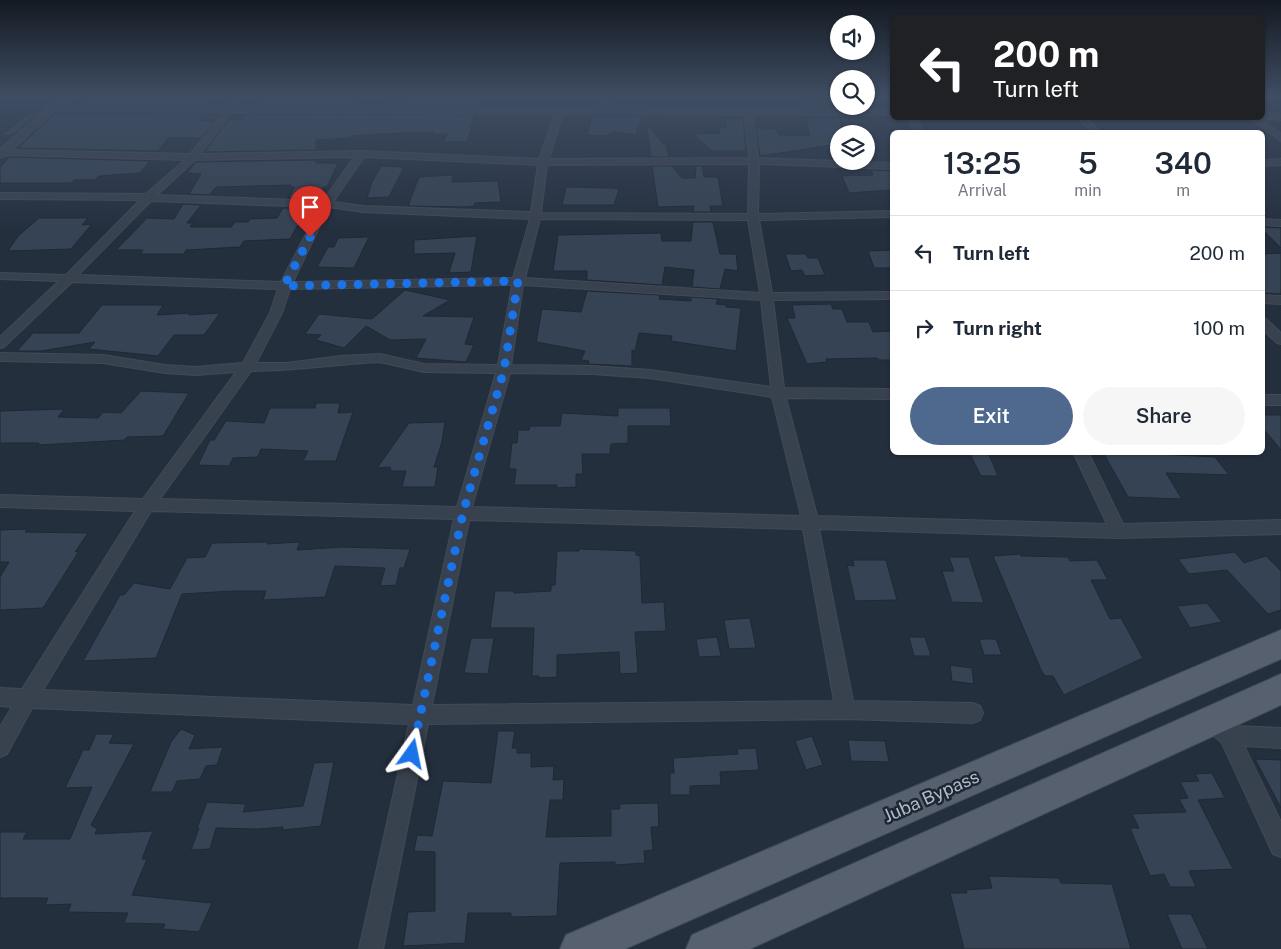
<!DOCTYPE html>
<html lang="en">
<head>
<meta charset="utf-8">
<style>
  :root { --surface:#fff; --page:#f6f6f7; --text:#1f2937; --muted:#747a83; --line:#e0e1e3; --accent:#4f688e }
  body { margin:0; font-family:"Public Sans",sans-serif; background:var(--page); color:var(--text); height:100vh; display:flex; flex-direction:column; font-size:19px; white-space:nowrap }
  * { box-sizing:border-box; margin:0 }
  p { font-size:16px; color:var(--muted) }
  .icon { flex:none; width:28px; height:28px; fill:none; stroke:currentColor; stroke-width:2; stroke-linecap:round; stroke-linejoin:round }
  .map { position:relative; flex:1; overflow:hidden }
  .sheet { position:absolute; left:890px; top:130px; width:375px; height:325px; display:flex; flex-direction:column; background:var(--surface); border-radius:8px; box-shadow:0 1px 4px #0004 }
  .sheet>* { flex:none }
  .hud { position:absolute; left:890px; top:15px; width:375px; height:105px; border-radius:8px; box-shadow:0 1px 4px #0004; background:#202124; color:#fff; overflow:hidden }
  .fabs { position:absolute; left:830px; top:15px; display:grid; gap:10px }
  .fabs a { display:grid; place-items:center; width:45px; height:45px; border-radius:50%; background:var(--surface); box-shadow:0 1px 4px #0004; font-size:25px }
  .pin { position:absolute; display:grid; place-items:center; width:42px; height:42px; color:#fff; margin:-51px -21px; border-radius:50% 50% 50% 0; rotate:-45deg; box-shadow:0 0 5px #0007 }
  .pin .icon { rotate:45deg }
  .me { position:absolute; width:55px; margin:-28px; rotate:12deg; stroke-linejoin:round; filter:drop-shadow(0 0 4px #0008) }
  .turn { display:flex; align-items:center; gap:18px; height:105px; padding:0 20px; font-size:22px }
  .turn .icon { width:65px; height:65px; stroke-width:2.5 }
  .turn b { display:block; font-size:35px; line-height:42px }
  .eta { display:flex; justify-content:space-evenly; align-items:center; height:85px; text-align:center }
  .eta b { font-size:30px; font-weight:600; line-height:35px }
  .cta { display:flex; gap:10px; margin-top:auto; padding:10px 20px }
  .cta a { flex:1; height:58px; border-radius:30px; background:var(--accent); color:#fff; font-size:20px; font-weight:600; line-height:58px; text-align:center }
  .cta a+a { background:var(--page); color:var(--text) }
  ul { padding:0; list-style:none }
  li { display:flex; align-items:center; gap:15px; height:75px; padding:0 20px; border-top:1px solid var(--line) }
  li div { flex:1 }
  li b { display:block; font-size:19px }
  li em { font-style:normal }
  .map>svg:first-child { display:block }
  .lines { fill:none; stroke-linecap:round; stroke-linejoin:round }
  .stream { stroke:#17263c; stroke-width:4 }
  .building { fill:#364354; stroke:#1f2835 }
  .street-casing { stroke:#414a57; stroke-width:2 }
  .primary-casing { stroke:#414a57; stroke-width:2 }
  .street { fill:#38414e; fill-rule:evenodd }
  .primary { fill:#56606e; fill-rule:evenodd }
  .route { stroke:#1a73e8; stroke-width:9; stroke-dasharray:0 16.2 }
  .labels { text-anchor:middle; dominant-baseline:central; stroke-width:5; stroke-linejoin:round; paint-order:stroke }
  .near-street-label { font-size:18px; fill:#b4bcc9; stroke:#1d2633 }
</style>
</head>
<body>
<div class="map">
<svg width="1281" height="949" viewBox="0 0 1281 949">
  <rect width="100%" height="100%" fill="#242f3e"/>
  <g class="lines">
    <path class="stream" d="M679,97H724"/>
  </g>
  <path class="building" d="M94,97H211L204,105L82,104L87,99Z
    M259,97H341L370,106L259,105Z
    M600,98L615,103L646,104L645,107H596Z
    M480,99L478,106H380L382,103L395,101Z
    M801,102H829L832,108H802Z
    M39,112L13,135L0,136L29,113Z
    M55,113L204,114L198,121H215L201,138H168L158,151L18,148Z
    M246,114L475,115L467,142H444L447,134H433V132L378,134L352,136L351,138L316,140V150L204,152L229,120H242Z
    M592,116H642L636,135L612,131L606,136L587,135Z
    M805,117H836L841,119L840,134L835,135H837L838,144L760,156L756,128H775L779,135H810Z
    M725,119H743L746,151H712L693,134L720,133L718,127H726Z
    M646,122L663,144H666L669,157H651Z
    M10,157L150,161L140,173L99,176L95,180H74L71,183H0V167Z
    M316,160V163H338L327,187H323L317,199L288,198L295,187H290L291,185L216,187L209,195L189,194L201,174L187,173L196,162Z
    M381,166L404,167L389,197L367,198L372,182Z
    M652,166H672L682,178H695L696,166H702L704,177H718L723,206H710L711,212H693L694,206L658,207Z
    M871,170L892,171V190L849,193L842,176L873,175Z
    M453,175L452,182L498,181L501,202L475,203L474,206L466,207L408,206L419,177Z
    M566,187L611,188L619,189L614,205H562Z
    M183,204L201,205L187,223H193L190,227H231L235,222H248L250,219L277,218L283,208L312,209L303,226H297L290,239L244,241L240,247L186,250L184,254H140L143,250H116L147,218L174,219Z
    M39,218H88L82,225L92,224L71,249L8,251L18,236Z
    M693,222H713L720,254H736L738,271L725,269L720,289L692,287L694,270L665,267L662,285L587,280V271H553L558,235L661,233L662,241H691Z
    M1262,227L1281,228V248L1262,229Z
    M477,236L471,272L449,273L455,253L414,254V240Z
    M369,237L354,268L317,267L328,247H334L338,238Z
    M892,250V268H874L868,251Z
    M1281,253V294L1262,293V254Z
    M785,254H806L808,258H818L825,275L805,276L802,270L791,271Z
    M405,290L450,300L423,316L474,317L465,344L474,345L466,362L416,358L426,339L390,340L366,326L344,348L316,340L321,335L305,334L319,314L372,319Z
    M587,291L660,295L659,299L691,301V297L718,299L716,304L726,305V307L741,308L736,351L671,341L672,336L639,333L635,351L632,350V366L611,365L588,364L589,361L581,360L585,351L536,342L542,309L581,312Z
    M831,304L833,309H842L847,322H869L873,332L892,331V360H878L877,358L826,359L827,362L807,364L787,318H795L792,305Z
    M102,305H163L157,315L190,313L189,315L220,313L204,335H174L158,356L89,349L95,342L41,351H17L33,333H79Z
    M141,391L189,393L163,436L127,437L125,440L38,445L39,443H0V411L64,409L58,417L98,418L103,412L121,413Z
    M316,403H340L338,413L353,412L336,461H303L308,451L261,449L258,457L233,458L229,466L198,465L210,440H214L226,421L264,423L270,408H315Z
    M618,408H670L671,426H628V443L611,444L610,454H582L583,474H576V487L557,488V485H514L516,469H509L512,443H517L518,430H529L530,426H560L562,413L618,416Z
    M1262,415H1281V450L1262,427Z
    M445,422L442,442L434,467H438L435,487H402L406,471H391L390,467L377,468L409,423Z
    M969,452H988L998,476H981Z
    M1139,453L1215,457L1229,475L1166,473L1182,499L1128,497L1104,454H1140Z
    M27,529L25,532L88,533L75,552L79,551L43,608L0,610V577L9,562H0V530Z
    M268,542L267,544L300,542L297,550L342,547L410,549L404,568H400L396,585L380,586L385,568L335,566L325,597L263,600L266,591H232L182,594L156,658L83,661L120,595H124L134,583L170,589L187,558L205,557L212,543Z
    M579,549L636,551V555L640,556L642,603L664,602L666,631L635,632L638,673L620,674L619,652L557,655V677L539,678V676H532L534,628H490L495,591H514V593L551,591V585H555L557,551H579Z
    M1235,552L1244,563L1266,556L1281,571V610L1268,614L1227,570L1189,574L1178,559Z
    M1020,554L1021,556L1068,557L1070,561L1097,560L1108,580H1091L1110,619L1121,618L1143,658L1064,695L1053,676H1045L1041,670L993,556Z
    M949,557H969L984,603L952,602L942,571H954Z
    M853,560H886L897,600L855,601L847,565L854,566Z
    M1207,603L1222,622L1190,628L1177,606Z
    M750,618L756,648L729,649L724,620Z
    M717,637L721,656L699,657L696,639Z
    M909,637H925L931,656H914Z
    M471,638H494L488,674L464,673Z
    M979,639H996L1002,655H984Z
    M950,665L972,668L974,684L952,681Z
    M181,729L195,735L189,749L223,747L217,765L206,766L200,779L177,781L172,792H150L171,742Z
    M498,731H515L512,748H517V753H531V767L554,766L553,780L564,779L563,800H550L546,837L611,836V809H620L619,804L658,803L659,827H651L653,850L644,851L645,863L615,865V862L560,863L557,916L511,917V913H468L465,943L403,946L408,912L435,911V852L414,851L417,835L432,836L443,781L491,783Z
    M96,734H114L109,743L134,744L91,825L97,829L95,834L153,831L142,859H147L132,895L212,903L199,932L163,929L165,924L124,923L128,913L68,912L71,904L45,905L48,898H0V832H27L23,839H70L92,787L65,788L83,750H89Z
    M812,736L823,765L806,770L795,741Z
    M848,740L885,741L889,762L851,761Z
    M756,748L759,770L720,772L721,785L690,786V795H670V773H674L673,758L738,754L737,749Z
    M1255,759L1281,760V808Z
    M334,762L321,826L282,830L283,827L257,829L216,828L210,849L191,850L199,828H197L207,802L246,804L243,812L303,806L314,763Z
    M1212,773L1225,798L1198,800L1233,869L1189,871L1196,887H1170L1164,874L1150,876L1130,828H1139L1132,814L1186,812L1179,799L1188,798L1180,782L1199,781L1195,774Z
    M989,876L1059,878L1061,883L1112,884L1131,949H964L950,893H967L966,890L992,888Z
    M1167,914H1191L1208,949H1182Z"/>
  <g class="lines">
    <g class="street-casing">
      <path id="street" d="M66,97H76L63,106L229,107L234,97H242L237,107L892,110V115H753L758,158L892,163V169L759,164L758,214L892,211V217L759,220L772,293L892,292V299L773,300L784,388L892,389V399L786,398L817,516L1107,524L1073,452H1088L1123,524L1281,520V534L1118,538L819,529L853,701L973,703L980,706L983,713L980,720L973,723L845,719L428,724L383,949H359L409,724L32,708L7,754L0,757V727L12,707L0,706V688L22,689L135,511L0,507V495L143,499L236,372L195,375L165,373L103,363L0,361V353L103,355L165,365L195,367L243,363L270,313L278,289L72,282L4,347L0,348V337L59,281L0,279V273L66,275L140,200L0,199V193L146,194L185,160L6,155L0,158V149L49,106ZM54,111L225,112L190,154L12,150ZM233,112L555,114L539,159L361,151L200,154ZM563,114L744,115L749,158L549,159ZM354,157L323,201L157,195L195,160ZM364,157L538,165L531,212L363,206L333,202ZM749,164L748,214L541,213L547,165ZM151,201L320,207L281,282L78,275ZM329,207L363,212L530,219L513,278L293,282ZM540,219L748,220L760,293L525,278ZM512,285L498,365L424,364L380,354L341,356L287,363H256L282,313L290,289ZM523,285L761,300L771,387L650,370L592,366L511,365ZM380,362L424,372L496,373L457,507L160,499L251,371C294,371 337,364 380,362ZM510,373L592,374L650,378L772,397L801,516L472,507ZM151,511L454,519L413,705L43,690ZM469,520L803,529L834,701L432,705Z
        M1262,113L1281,114V120L1259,118H1262Z
        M909,118H917L922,132H914Z
        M1078,118H1086L1100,132H1092Z
        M1249,118H1258L1281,134V141Z
        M1281,159V165L1262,166V160Z
        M1262,219L1281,220V226L1262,225Z
        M1262,295L1281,296V304L1262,303Z
        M1262,318L1266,319L1281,333V344L1277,343L1262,329Z
        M1262,395H1281V405H1262Z
        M1211,710L1218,713L1233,726L1281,728V748L1244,746L1281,822V857L1273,854L1222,743L1204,727L1201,720L1204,713Z"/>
    </g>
    <g class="primary-casing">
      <path id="primary" d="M1281,630V659L625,949H560L566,935Z
        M1281,674V705L750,949H686L692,935Z"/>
    </g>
    <use href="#street" class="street"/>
    <use href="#primary" class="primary"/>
  </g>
  <linearGradient id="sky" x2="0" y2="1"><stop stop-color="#141a22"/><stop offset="0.42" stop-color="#3f4d63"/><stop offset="1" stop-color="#3f4d63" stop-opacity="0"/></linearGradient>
  <rect width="1281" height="230" fill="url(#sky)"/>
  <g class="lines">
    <path class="route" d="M310,237L284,286L518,281L504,370L463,513L412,754"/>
  </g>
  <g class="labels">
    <g class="near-street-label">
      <text transform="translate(931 796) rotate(-24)">Juba Bypass</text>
    </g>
  </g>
</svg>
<div class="fabs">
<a><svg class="icon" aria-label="sound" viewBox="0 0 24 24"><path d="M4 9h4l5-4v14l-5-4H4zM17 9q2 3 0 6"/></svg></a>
<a><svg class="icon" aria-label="search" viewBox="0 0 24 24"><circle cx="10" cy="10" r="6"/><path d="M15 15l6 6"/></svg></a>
<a><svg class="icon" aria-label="layers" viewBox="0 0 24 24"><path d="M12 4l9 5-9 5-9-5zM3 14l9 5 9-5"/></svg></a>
</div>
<div class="pin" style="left:310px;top:237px;background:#d93025"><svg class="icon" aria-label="arrive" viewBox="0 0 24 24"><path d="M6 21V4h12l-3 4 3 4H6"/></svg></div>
<svg class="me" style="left:412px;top:754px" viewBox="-20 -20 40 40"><path d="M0-17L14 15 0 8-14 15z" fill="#1a73e8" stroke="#fff" stroke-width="4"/></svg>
<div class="hud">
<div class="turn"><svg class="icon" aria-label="left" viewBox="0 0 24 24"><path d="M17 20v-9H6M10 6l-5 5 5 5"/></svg><div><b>200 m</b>Turn left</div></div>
</div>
<section class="sheet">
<div class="eta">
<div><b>13:25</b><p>Arrival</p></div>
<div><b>5</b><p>min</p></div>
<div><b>340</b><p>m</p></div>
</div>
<ul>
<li><svg class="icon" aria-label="left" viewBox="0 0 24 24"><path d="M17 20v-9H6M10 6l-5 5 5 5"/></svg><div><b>Turn left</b></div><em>200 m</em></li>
<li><svg class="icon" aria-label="right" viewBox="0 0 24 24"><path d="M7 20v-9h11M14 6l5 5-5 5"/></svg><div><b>Turn right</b></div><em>100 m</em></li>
</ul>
<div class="cta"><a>Exit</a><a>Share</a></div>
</section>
</div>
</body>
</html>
